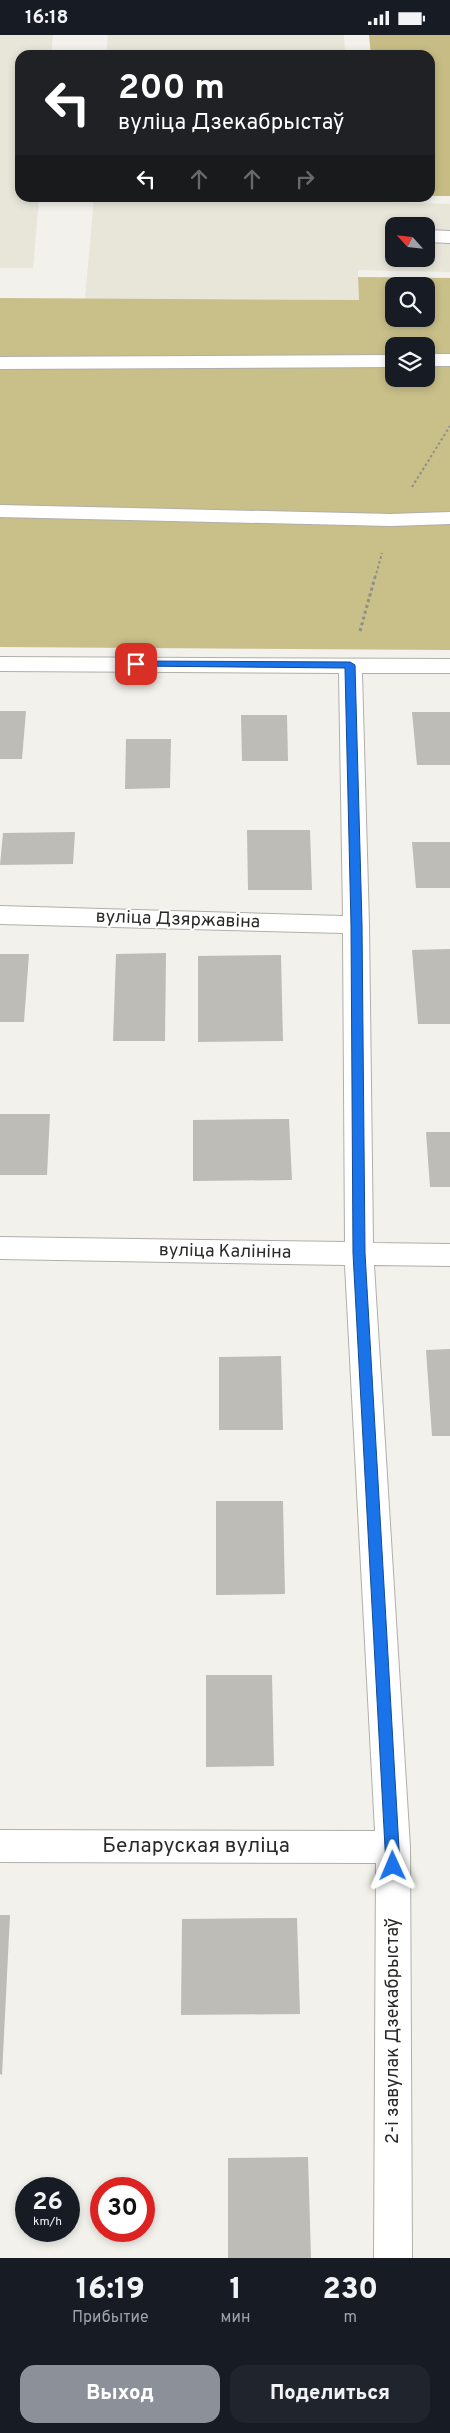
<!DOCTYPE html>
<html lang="ru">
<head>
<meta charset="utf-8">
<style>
  :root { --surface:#171b24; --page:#20242c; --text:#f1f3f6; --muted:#9ea1a6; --accent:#8c9099 }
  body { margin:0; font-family:Overpass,sans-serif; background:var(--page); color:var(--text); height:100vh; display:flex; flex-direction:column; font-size:19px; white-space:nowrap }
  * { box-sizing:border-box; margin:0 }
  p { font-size:16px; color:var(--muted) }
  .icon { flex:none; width:28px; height:28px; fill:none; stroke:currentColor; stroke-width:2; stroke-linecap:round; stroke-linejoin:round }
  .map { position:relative; height:2223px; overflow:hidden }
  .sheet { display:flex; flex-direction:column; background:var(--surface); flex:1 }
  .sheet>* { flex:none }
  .banner { position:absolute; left:15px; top:15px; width:420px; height:152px; border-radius:15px; box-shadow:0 2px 8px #0003; background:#202124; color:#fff; overflow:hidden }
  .needle { width:32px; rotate:297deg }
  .tools { position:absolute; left:385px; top:182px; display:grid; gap:10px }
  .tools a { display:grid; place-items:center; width:50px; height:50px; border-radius:10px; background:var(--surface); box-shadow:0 2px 8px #0003; font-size:25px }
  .speed { position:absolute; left:15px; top:2142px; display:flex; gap:10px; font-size:25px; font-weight:700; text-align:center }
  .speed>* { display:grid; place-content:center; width:65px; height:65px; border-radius:50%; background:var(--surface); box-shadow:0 2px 8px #0003; line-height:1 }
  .speed small { font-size:12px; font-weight:400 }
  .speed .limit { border:8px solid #d22; background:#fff; color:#111 }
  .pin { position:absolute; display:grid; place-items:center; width:42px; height:42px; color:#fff; margin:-21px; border-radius:10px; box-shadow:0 2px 8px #0006 }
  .me { position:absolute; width:55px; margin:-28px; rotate:359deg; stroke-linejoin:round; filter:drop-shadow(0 0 4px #0008) }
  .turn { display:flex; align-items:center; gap:18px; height:105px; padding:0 20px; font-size:22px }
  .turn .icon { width:65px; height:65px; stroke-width:2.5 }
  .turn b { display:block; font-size:35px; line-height:42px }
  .lanes { display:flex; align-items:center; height:48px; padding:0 20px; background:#0003; justify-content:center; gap:25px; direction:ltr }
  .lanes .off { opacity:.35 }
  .eta { display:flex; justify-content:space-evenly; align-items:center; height:85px; text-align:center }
  .eta b { font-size:30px; font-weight:800; line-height:35px }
  .cta { display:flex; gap:10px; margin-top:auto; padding:10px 20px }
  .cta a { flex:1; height:58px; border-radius:15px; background:var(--accent); color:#fff; font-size:20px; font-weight:800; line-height:58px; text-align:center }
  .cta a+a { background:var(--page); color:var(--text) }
  .status { display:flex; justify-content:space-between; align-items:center; height:35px; padding:0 25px; background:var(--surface); direction:ltr }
  .status svg { height:14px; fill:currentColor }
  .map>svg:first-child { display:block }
  .built { fill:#e8e6d9; fill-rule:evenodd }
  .green { fill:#c8bf89; fill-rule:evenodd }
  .forest { fill:#c7bd84 }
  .building { fill:#bdbcb6 }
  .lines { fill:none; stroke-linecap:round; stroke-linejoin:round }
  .lane-casing { stroke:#b0afaa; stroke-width:2 }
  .street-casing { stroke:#b0afaa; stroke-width:2 }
  .path-far1 { stroke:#8f8e8a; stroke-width:2; stroke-dasharray:2.5 2.5; stroke-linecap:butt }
  .path { stroke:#8f8e8a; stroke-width:3; stroke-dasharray:3 3; stroke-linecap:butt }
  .lane { fill:#fff; fill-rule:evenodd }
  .street { fill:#fff; fill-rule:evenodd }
  .route { fill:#1a73e8; stroke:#114b97 }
  .labels { text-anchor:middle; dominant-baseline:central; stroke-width:4; stroke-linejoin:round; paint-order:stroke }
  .street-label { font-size:18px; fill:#292927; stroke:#fff }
  .near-street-label { font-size:21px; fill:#292927; stroke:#fff }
</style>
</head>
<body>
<div class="status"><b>16:18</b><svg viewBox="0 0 49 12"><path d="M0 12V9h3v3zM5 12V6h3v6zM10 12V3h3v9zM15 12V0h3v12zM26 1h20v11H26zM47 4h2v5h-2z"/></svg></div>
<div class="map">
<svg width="450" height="2223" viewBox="0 0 450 2223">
  <rect width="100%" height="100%" fill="#f2f1eb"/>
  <path class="built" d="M0,0H53L51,20H20V162L39,163L33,233H0Z
    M108,0H344L345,20H106Z
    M353,162L354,166L450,169V237L358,235L359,265L85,264L94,163ZM394,191H426V224H394Z"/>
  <path class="green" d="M358,242L450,243V615L0,612V263L359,265ZM394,251H426V284H394ZM394,311H426V344H394Z"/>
  <path class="forest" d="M369,0H450V161H430V20H371Z"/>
  <path class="building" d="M0,676H26L22,724H0Z
    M412,677H450V730H417Z
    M241,680H287L288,726H242Z
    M126,704H171L170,753L125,754Z
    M247,795H310L312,855H248Z
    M75,797L73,829L0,830L3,798Z
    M412,807H450V853H416Z
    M450,914V989H418L412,915Z
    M166,918L165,1006H113L116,919Z
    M0,919H29L24,987H0Z
    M281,920L283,1006L198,1007V921Z
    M0,1079H50L47,1140H0Z
    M289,1084L292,1145L193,1146V1085Z
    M426,1097H450V1152H430Z
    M450,1314V1401H432L426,1315Z
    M281,1321L283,1395H219V1322Z
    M216,1466H283L285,1559L216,1560Z
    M206,1640H272L274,1731L206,1732Z
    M0,1880H10L2,2040L0,2039Z
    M297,1883L300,1979L181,1980L182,1884Z
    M308,2122L311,2223H228V2123Z"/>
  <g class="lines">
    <g class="lane-casing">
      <path id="lane" d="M426,195L450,196V208L426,207Z
        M426,319H450V331H426Z
        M394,320V332L0,334V322Z
        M0,470L391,479L450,477V489L391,491L0,482Z"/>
    </g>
    <g class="street-casing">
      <path id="street" d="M0,622L450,624V638H362L369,890L373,1208L450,1209V1231L374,1230L410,1812L412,2223H374L376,1828L0,1827V1795L375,1796L345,1230L0,1224V1202L345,1207L343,898L0,889V871L343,881L339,638L0,636Z"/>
    </g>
    <path class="path-far1" d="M412,452L450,391
      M375,543L382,518"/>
    <path class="path" d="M360,596L375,542"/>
    <use href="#lane" class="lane"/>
    <use href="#street" class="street"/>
  </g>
  <path class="route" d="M136,626L350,627L355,630L362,890L365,1218L400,1831L398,1836L393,1838L388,1836L386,1831L353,1218L351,890L345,633L133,631L131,629Z"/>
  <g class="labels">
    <g class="street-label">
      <text transform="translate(178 885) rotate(2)">вуліца Дзяржавіна</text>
      <text transform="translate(225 1217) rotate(1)">вуліца Калініна</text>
      <text transform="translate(393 1996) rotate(-90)">2-і завулак Дзекабрыстаў</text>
    </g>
    <g class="near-street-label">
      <text x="196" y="1811">Беларуская вуліца</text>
    </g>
  </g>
</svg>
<div class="tools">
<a><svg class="needle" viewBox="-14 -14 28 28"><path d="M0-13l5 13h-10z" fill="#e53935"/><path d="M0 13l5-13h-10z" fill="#9ea1a6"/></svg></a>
<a><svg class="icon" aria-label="search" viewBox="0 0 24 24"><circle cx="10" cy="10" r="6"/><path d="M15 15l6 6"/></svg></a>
<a><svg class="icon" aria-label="layers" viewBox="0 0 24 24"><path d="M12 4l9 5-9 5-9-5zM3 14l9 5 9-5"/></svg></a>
</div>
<div class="speed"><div>26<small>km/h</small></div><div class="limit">30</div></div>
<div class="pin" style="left:136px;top:629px;background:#d93025"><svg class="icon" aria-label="arrive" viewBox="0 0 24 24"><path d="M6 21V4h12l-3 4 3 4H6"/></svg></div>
<svg class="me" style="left:393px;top:1831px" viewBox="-20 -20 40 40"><path d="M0-17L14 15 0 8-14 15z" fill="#1a73e8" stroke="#fff" stroke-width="4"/></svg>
<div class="banner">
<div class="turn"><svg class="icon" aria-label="left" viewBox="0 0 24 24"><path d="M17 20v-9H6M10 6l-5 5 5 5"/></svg><div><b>200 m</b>вуліца Дзекабрыстаў</div></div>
<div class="lanes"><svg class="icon" aria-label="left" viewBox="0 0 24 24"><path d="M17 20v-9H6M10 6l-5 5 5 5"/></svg><svg class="icon off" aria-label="ahead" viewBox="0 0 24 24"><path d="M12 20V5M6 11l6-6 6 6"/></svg><svg class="icon off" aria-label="ahead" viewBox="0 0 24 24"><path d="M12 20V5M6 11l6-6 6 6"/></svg><svg class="icon off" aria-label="right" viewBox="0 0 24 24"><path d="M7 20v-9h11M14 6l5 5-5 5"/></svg></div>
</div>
</div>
<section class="sheet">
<div class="eta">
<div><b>16:19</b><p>Прибытие</p></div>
<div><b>1</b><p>мин</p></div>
<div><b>230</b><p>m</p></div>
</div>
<div class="cta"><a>Выход</a><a>Поделиться</a></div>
</section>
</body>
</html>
